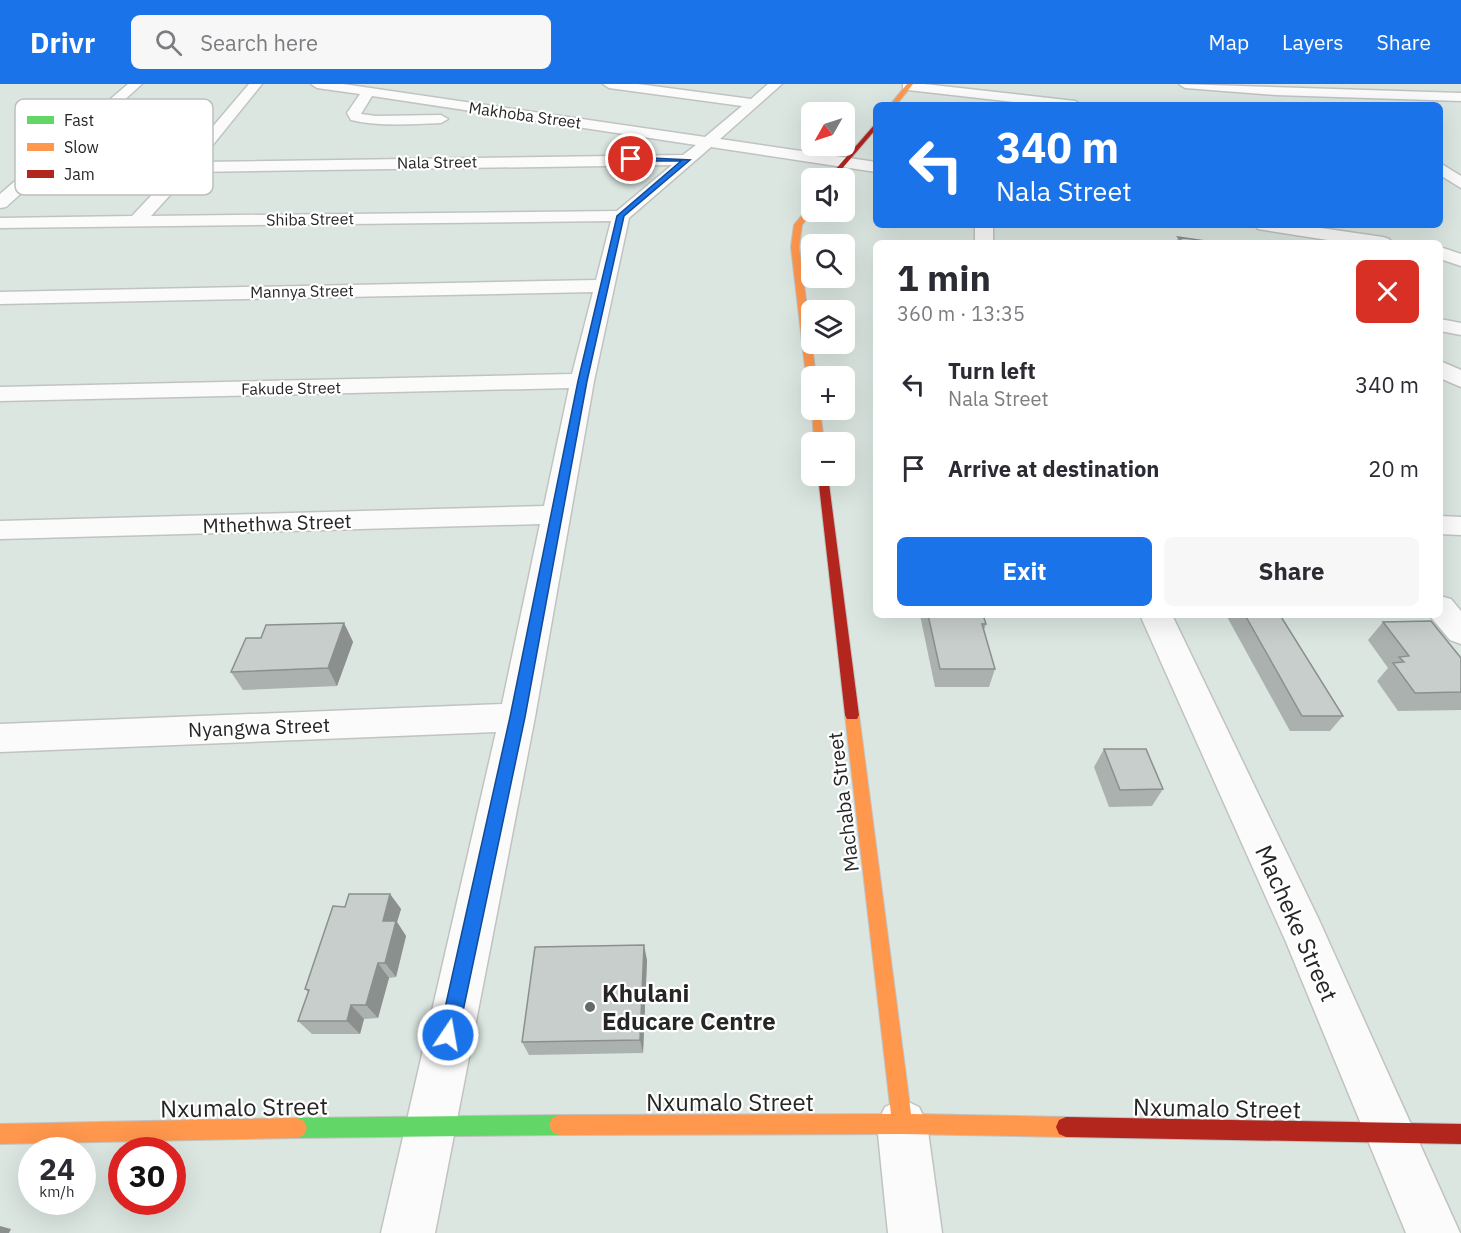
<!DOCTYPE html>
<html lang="en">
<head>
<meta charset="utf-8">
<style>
  :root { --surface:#fff; --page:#f7f7f7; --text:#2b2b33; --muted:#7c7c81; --accent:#1a73e8 }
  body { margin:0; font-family:"IBM Plex Sans",sans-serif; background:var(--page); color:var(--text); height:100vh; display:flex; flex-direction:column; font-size:22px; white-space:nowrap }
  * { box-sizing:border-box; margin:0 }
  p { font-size:20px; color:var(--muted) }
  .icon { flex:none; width:33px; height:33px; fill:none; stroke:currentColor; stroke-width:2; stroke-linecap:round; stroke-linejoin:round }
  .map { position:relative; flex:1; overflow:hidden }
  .side { position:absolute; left:873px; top:156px; width:570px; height:378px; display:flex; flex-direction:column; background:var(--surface); border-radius:9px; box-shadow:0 6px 24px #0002 }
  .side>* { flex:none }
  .guide { position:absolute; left:873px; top:18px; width:570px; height:126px; border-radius:9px; box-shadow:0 6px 24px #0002; background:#1a73e8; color:#fff; overflow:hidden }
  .needle { width:39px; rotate:231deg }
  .tools { position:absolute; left:801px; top:18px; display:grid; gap:12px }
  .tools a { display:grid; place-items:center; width:54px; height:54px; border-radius:9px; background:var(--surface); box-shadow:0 6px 24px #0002; font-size:30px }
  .speed { position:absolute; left:18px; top:1053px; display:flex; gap:12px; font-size:30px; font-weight:700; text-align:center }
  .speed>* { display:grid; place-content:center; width:78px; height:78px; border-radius:50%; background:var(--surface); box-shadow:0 6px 24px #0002; line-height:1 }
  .speed small { font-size:15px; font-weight:400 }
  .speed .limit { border:9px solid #d22; background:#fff; color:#111 }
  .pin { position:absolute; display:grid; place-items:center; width:51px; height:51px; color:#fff; margin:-26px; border:3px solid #fff; border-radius:50%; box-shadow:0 2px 6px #0007 }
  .me { position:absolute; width:66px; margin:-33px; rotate:12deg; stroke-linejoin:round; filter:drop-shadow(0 0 4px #0008) }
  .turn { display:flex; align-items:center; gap:21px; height:126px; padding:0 24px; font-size:27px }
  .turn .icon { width:78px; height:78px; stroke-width:2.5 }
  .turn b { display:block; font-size:42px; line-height:51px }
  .round { display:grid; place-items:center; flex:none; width:63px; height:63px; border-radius:9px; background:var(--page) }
  .head { display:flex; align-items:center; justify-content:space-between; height:102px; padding:0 24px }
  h1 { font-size:36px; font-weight:700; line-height:45px }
  .cta { display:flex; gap:12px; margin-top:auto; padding:12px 24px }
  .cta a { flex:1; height:69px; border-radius:9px; background:var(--accent); color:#fff; font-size:24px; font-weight:700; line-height:69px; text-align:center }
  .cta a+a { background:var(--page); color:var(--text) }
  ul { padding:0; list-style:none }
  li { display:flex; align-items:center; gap:18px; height:84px; padding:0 24px }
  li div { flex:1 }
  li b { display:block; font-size:22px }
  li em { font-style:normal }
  header { display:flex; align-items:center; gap:36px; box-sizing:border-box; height:84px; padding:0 30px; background:var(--accent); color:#fff }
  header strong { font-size:28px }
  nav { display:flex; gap:33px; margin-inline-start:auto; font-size:21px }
  .search { width:420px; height:54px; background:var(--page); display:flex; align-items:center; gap:15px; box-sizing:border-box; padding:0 21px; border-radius:9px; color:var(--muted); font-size:22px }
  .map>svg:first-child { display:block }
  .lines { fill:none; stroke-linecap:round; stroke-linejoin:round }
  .street-casing { stroke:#c1c3c1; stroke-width:3 }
  .fast-casing { stroke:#c1c3c1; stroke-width:2 }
  .slow-casing { stroke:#c1c3c1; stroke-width:2 }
  .jam-casing { stroke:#c1c3c1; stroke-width:2 }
  .street { fill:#fafbfa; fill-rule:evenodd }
  .fast { fill:#63d668; fill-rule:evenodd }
  .slow { fill:#ff974d; fill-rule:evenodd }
  .jam { fill:#b3261e; fill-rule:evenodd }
  .wall { fill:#abb1af }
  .shaded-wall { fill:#8b908e }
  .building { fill:#c7cecb; stroke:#8b908e; stroke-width:1.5 }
  .route { fill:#1a73e8; stroke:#114b97; stroke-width:1.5 }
  .poi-dot { fill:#656967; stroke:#fff; stroke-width:2 }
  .labels { text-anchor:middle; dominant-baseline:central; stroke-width:4.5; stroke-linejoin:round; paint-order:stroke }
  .far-street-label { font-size:16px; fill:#262626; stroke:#fff }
  .street-label { font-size:20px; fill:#262626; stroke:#fff }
  .near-street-label { font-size:24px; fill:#262626; stroke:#fff }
  .near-poi-label { font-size:24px; font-weight:bold; fill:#262626; stroke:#fff; text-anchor:start }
  .key { fill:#fff; stroke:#bebebe; stroke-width:1.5 }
  .key-label { font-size:16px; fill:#262626 }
</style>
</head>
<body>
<header>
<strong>Drivr</strong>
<div class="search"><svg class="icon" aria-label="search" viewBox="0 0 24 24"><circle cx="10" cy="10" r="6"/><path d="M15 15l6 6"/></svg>Search here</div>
<nav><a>Map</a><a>Layers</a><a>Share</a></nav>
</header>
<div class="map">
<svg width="1461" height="1149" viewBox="0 0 1461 1149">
  <rect width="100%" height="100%" fill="#dbe6e1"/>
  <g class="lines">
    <g class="street-casing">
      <path id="street" d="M128,0H142L6,123L0,124V110Z
        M249,0H262L199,78L683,71L696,61L372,12L361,30L376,32L441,31L448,35L441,39C411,40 380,43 351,36L347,29L360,10L317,4L311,0H343L705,53L742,22L609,4L603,0H638L751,15L768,0H782L720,55L876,78V88L711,63L629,134L594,297L535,633L435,1149H381L496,648L0,668V640L502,620L540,440L0,455V437L544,422L569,304L0,317V303L572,290L593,208L0,220V208L596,196L611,137L0,144V134L132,132L181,80ZM672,81L617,127L151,132L191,88Z
        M903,0H924L1075,17L1082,21H1040L908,6L903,5Z
        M1179,0L1461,9V17L1275,11L1185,4Z
        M1440,79L1461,92V104L1440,91Z
        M975,141H993V159H975Z
        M1255,141H1300L1383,153L1389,155L1392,159H1347L1264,146L1258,145Z
        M1440,163L1461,170V182L1440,175Z
        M1440,235L1461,239V251L1440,247Z
        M1440,277L1461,286V303L1440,294Z
        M1440,432L1461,433V451L1440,450Z
        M1440,512L1451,515L1461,527V560L1450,556L1429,531H1440Z
        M1140,531H1172L1319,836L1460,1149H1406L1286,858Z
        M902,1015L919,1023L927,1040L942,1149H888L877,1040L885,1023Z"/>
    </g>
    <g class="fast-casing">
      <path id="fast" d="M559,1031L566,1034L569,1041L566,1048L559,1051L297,1054L290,1051L287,1044L290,1037L297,1034Z"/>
    </g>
    <g class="slow-casing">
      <path id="slow" d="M907,0H913L896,21H890Z
        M812,119V127L802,141L799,163L816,292H812V303L807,300L791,163L794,141Z
        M812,324L820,326L824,358H814Z
        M852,625L857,627L859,631L911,1030L1066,1033L1073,1036L1076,1043L1073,1050L1066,1053L902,1050L559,1051L552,1048L549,1041L552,1034L559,1031L891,1030L845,631L847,627Z
        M297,1034L304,1037L307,1044L304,1051L297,1054L0,1060V1040Z"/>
    </g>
    <g class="jam-casing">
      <path id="jam" d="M876,39V45L834,94H828Z
        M818,392H828L859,631L857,635H847L845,631Z
        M1066,1033L1461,1040V1060L1066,1053L1059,1050L1056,1043L1059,1036Z"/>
    </g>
    <use href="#street" class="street"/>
    <use href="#fast" class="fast"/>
    <use href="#slow" class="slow"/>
    <use href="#jam" class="jam"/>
  </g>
  <path class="wall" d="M1178,153L1219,159H1176Z
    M920,531H983L986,540L984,546L995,585L989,603H935Z
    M1226,531H1280L1343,632L1330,647H1290Z
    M1383,538L1461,574V626L1398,627L1377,597L1388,584L1368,556Z
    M344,539L353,558L337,602L243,606L231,588L261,554Z
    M1104,665L1163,705L1152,722L1109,723L1094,683Z
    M390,810L401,825L397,838L406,852L396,893L389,894L378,934L364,935L360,950H312L298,937L308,908L305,905L345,823Z
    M647,876L643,969L529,971L522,958Z"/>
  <path class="shaded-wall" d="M344,539L353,558L337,602L328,584Z
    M390,810L401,825L397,838L406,852L396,893L385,879L383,837Z
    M644,861L647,876L643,969L640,956Z
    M378,879L389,894L378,934L366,921Z
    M351,921L364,935L360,950L347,937Z
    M0,1142L11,1145L9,1149H0Z"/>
  <path class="building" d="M1178,153L1219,159H1184Z
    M928,531H983L986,540H982L995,585H940Z
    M1245,531H1280L1343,632H1302Z
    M1431,537L1461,574V608L1415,609L1393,579L1404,578L1399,573L1409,572L1383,538Z
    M344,539L328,584L231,588L246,554H261L266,541Z
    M1104,665H1146L1163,705L1120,706Z
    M349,810H390L383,837H396L385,879H378L366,921H351L347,937H298L309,906L305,905L333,822L345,823Z
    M644,861L640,956L522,958L535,863Z"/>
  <path class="route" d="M631,73L690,76L624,132L587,297L525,633L458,951L455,957L448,960L442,957L439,951L510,633L578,297L617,132L681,77H629Z"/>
  <circle class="poi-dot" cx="590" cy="923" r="6"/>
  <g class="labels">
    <g class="far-street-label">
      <text transform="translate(525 31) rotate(8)">Makhoba Street</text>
      <text transform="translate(437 78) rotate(-1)">Nala Street</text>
      <text transform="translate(310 135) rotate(-1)">Shiba Street</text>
      <text transform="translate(302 207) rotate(-1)">Mannya Street</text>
      <text transform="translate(291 304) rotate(-1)">Fakude Street</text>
    </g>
    <g class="street-label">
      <text transform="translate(277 439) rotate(-2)">Mthethwa Street</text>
      <text transform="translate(259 643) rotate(-2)">Nyangwa Street</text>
      <text transform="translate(843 718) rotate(-97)">Machaba Street</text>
    </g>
    <g class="near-street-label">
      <text transform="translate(1297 839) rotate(66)">Macheke Street</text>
      <text x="730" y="1018">Nxumalo Street</text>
      <text transform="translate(244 1023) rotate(-1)">Nxumalo Street</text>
      <text transform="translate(1217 1024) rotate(1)">Nxumalo Street</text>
    </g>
    <g class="near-poi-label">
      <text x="602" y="909">Khulani<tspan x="602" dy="28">Educare Centre</tspan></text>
    </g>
  </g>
  <rect x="15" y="15" width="198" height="96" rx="9" class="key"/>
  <rect x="27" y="32" width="27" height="8" fill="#63d668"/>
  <rect x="27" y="59" width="27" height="8" fill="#ff974d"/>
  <rect x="27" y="86" width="27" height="8" fill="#b3261e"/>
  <g class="key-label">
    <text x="64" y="42">Fast</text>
    <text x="64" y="69">Slow</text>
    <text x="64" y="96">Jam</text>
  </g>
</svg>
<div class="tools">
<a><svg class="needle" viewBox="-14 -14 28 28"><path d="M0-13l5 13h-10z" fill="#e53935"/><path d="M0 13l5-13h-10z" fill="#7c7c81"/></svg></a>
<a><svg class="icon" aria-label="sound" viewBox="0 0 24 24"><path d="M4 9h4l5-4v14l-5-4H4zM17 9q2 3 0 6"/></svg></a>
<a><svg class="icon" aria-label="search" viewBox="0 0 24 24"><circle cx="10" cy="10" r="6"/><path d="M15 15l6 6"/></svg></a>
<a><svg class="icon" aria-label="layers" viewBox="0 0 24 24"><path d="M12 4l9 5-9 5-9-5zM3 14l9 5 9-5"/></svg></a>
<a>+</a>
<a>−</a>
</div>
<div class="speed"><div>24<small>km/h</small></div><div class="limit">30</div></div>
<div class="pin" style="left:631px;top:75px;background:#d93025"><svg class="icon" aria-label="arrive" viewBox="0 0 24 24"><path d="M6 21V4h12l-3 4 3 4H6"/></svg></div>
<svg class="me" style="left:448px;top:951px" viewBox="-20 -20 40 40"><circle r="17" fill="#1a73e8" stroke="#fff" stroke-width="3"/><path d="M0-11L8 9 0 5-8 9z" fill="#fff"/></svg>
<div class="guide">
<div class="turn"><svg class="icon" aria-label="left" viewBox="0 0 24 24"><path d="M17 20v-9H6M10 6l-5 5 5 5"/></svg><div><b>340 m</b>Nala Street</div></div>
</div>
<section class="side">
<div class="head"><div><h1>1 min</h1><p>360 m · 13:35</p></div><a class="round" style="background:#d93025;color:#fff"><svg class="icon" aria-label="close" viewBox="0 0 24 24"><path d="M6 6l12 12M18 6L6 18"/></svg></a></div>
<ul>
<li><svg class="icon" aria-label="left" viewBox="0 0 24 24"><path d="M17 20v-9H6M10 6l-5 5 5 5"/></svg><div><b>Turn left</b><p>Nala Street</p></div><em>340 m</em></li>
<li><svg class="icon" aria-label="arrive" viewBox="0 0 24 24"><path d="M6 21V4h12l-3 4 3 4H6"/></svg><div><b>Arrive at destination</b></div><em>20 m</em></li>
</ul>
<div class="cta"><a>Exit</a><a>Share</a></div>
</section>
</div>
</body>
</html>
